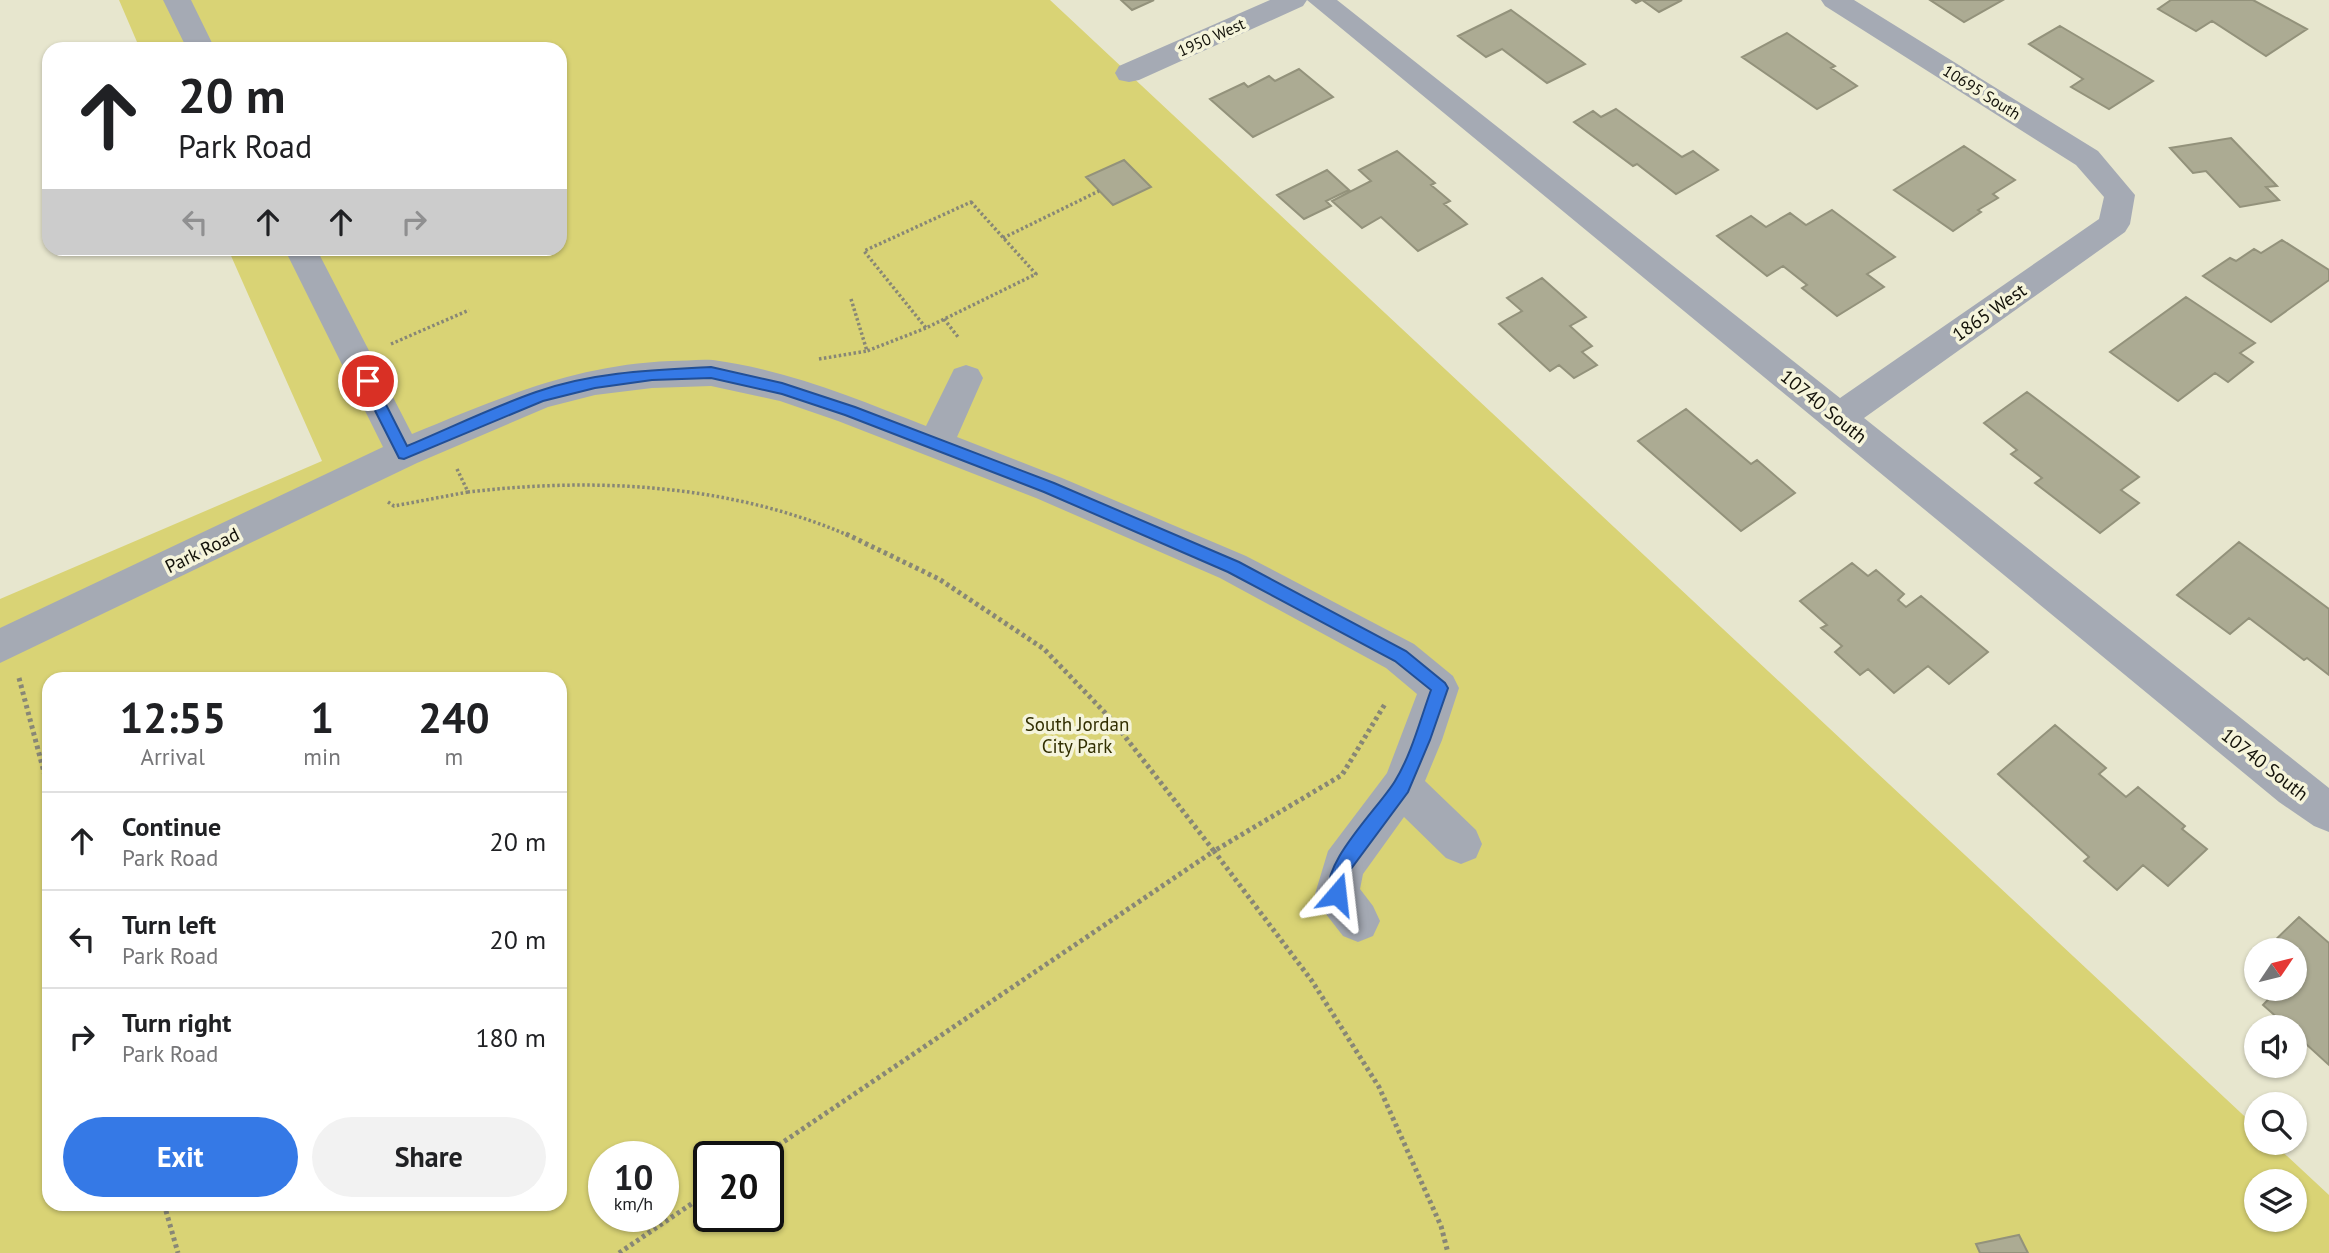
<!DOCTYPE html>
<html lang="en">
<head>
<meta charset="utf-8">
<style>
  :root { --surface:#fff; --page:#f2f2f2; --text:#202124; --muted:#757577; --line:#e0e0e0; --accent:#3579e6 }
  body { margin:0; font-family:"PT Sans",sans-serif; background:var(--page); color:var(--text); height:100vh; display:flex; flex-direction:column; font-size:26px; white-space:nowrap }
  * { box-sizing:border-box; margin:0 }
  p { font-size:23px; color:var(--muted) }
  .icon { flex:none; width:38px; height:38px; fill:none; stroke:currentColor; stroke-width:2; stroke-linecap:round; stroke-linejoin:round }
  .map { position:relative; flex:1; overflow:hidden }
  .side { position:absolute; left:42px; top:672px; width:525px; height:539px; display:flex; flex-direction:column; background:var(--surface); border-radius:21px; box-shadow:0 2px 5px #0004 }
  .side>* { flex:none }
  .top-card { position:absolute; left:42px; top:42px; width:525px; height:214px; border-radius:21px; box-shadow:0 2px 5px #0004; background:#fff; color:var(--text); overflow:hidden }
  .needle { width:46px; rotate:55deg }
  .controls { position:absolute; left:2244px; top:938px; display:grid; gap:14px }
  .controls a { display:grid; place-items:center; width:63px; height:63px; border-radius:50%; background:var(--surface); box-shadow:0 2px 5px #0004; font-size:35px }
  .speed { position:absolute; left:588px; top:1141px; display:flex; gap:14px; font-size:35px; font-weight:700; text-align:center }
  .speed>* { display:grid; place-content:center; width:91px; height:91px; border-radius:50%; background:var(--surface); box-shadow:0 2px 5px #0004; line-height:1 }
  .speed small { font-size:18px; font-weight:400 }
  .speed .limit { border:4px solid #111; border-radius:10px; background:#fff; color:#111 }
  .pin { position:absolute; display:grid; place-items:center; width:60px; height:60px; color:#fff; margin:-30px; border:4px solid #fff; border-radius:50%; box-shadow:0 2px 7px #0007 }
  .me { position:absolute; width:77px; margin:-38px; rotate:17deg; stroke-linejoin:round; filter:drop-shadow(0 0 5px #0008) }
  .turn { display:flex; align-items:center; gap:24px; height:147px; padding:0 21px; font-size:32px }
  .turn .icon { width:91px; height:91px; stroke-width:2.5 }
  .turn b { display:block; font-size:49px; line-height:60px }
  .lanes { display:flex; align-items:center; height:66px; padding:0 21px; background:#0003; justify-content:center; gap:35px; direction:ltr }
  .lanes .off { opacity:.35 }
  .eta { display:flex; justify-content:space-evenly; align-items:center; height:119px; text-align:center }
  .eta b { font-size:42px; font-weight:800; line-height:49px }
  .cta { display:flex; gap:14px; margin-top:auto; padding:14px 21px }
  .cta a { flex:1; height:80px; border-radius:42px; background:var(--accent); color:#fff; font-size:28px; font-weight:800; line-height:80px; text-align:center }
  .cta a+a { background:var(--page); color:var(--text) }
  ul { padding:0; list-style:none }
  li { display:flex; align-items:center; gap:21px; height:98px; padding:0 21px; border-top:2px solid var(--line) }
  li div { flex:1 }
  li b { display:block; font-size:26px }
  li em { font-style:normal }
  .map>svg:first-child { display:block }
  .green { fill:#d9d375; fill-rule:evenodd }
  .building { fill:#acab93; stroke:#93927b; stroke-width:2 }
  .lines { fill:none; stroke-linecap:round; stroke-linejoin:round }
  .path-far1 { stroke:#888776; stroke-width:3.5; stroke-dasharray:2.5 2.5; stroke-linecap:butt }
  .path { stroke:#888776; stroke-width:5; stroke-dasharray:3.5 3.5; stroke-linecap:butt }
  .minor { fill:#a5aab4; fill-rule:evenodd }
  .route { fill:#3579e6; stroke:#224f96; stroke-width:2 }
  .labels { text-anchor:middle; dominant-baseline:central; stroke-width:7; stroke-linejoin:round; paint-order:stroke }
  .far-street-label { font-size:16px; fill:#13120a; stroke:#f5f4db }
  .street-label { font-size:19px; fill:#13120a; stroke:#f5f4db }
  .park-label { font-size:19px; fill:#322f02; stroke:#f5f4db }
</style>
</head>
<body>
<div class="map">
<svg width="2329" height="1253" viewBox="0 0 2329 1253">
  <rect width="100%" height="100%" fill="#e7e6ce"/>
  <path class="green" d="M119,0H1050L2256,1127V1143H2273L2329,1195V1253H0V599L322,461L228,249L560,248V49H140ZM49,679H560V1204H49ZM604,1157H663V1216H604ZM709,1157H768V1216H709ZM2256,1181H2294V1220H2256Z"/>
  <path class="building" d="M1121,0H1154L1132,10Z
    M1632,0H1682L1659,12L1642,0L1636,3Z
    M1930,0H2003L1964,22Z
    M2171,0H2253L2307,29L2266,56L2212,21L2196,31L2158,9Z
    M1511,10L1585,64L1547,83L1502,49L1486,57L1458,36Z
    M2060,26L2153,81L2109,109L2071,87L2083,79L2029,44Z
    M1787,33L1835,66L1831,68L1857,86L1817,109L1742,57Z
    M1299,69L1333,97L1253,137L1210,99L1244,83L1248,87L1269,76L1275,81Z
    M1616,109L1682,157L1693,151L1718,170L1676,194L1637,164L1633,166L1574,122L1593,111L1601,117Z
    M2231,138L2277,186L2266,187L2279,200L2240,207L2206,171L2193,173L2170,148Z
    M1964,146L2015,180L1993,194L1998,198L1978,210L1981,212L1953,231L1894,190Z
    M1397,151L1435,183L1431,185L1450,201L1444,204L1467,224L1418,251L1381,217L1362,228L1332,201L1371,181L1359,170Z
    M1124,160L1151,187L1113,205L1086,177Z
    M1327,170L1349,190L1326,201L1331,206L1304,219L1277,195Z
    M1832,210L1895,257L1867,274L1884,287L1837,316L1802,288L1807,285L1783,266L1767,276L1717,236L1751,216L1766,227L1790,213L1806,225Z
    M2282,240L2329,270V280L2271,322L2203,276L2230,258L2236,261L2254,249L2261,253Z
    M1542,278L1586,317L1570,326L1592,346L1582,352L1597,365L1574,378L1559,365L1550,371L1499,324L1522,311L1507,298Z
    M2186,297L2255,343L2240,353L2253,362L2228,382L2215,373L2178,401L2110,352Z
    M2027,392L2139,477L2121,490L2139,503L2100,533L2035,483L2042,478L2011,454L2017,450L1984,423Z
    M1686,409L1751,464L1757,460L1795,493L1741,531L1638,441Z
    M2239,542L2329,609V675L2307,658L2304,660L2249,618L2230,634L2177,595Z
    M1852,563L1868,576L1876,570L1904,594L1898,600L1906,607L1921,596L1988,652L1949,684L1928,666L1894,693L1868,669L1860,675L1835,652L1842,646L1821,628L1827,625L1800,601Z
    M2055,725L2106,768L2099,774L2126,797L2138,787L2185,826L2182,829L2207,849L2168,886L2143,865L2117,890L2084,861L2089,857L1998,774Z
    M2299,917L2329,943V1065L2294,1033V1027H2288L2263,1005L2278,989H2294V950H2265Z
    M2019,1235L2028,1253H1980L1976,1244Z"/>
  <g class="lines">
    <path class="path-far1" d="M971,202L1036,274L926,328L864,251Z
      M1003,238L1099,191
      M851,299L867,351L926,328
      M944,319L958,337
      M391,344L469,310
      M819,359L867,351
      M457,469L468,492C596,477 730,484 850,536
      M388,502L394,506L468,492"/>
    <path class="path" d="M846,534L939,579L1044,649L1112,720L1214,851L1342,775L1385,704
      M19,678L49,791
      M761,1157L1214,851L1312,981L1379,1087L1441,1226L1448,1253
      M164,1204L178,1253
      M619,1253L709,1192"/>
    <path class="minor" d="M163,0H191L215,49H187Z
      M1270,0H1337L1840,398L2099,219L2104,197L2076,165L1825,6L1821,0H1854L2098,151L2135,195L2130,224L2125,232L1864,418L2329,788V832L2314,826L2279,802L1307,0L1303,6L1139,80L1129,82L1119,80L1115,73L1119,66Z
      M284,248H316L412,434C500,398 573,365 671,361C684,361 700,359 713,360C787,370 857,399 926,426L954,369L966,365L978,369L983,378L957,437L1062,478L1246,556L1414,644L1453,676L1459,688L1442,740L1425,781L1476,830L1482,844L1476,858L1461,864L1446,858L1404,817L1363,874L1360,889L1373,906L1380,921L1373,936L1358,942L1343,936L1322,909L1315,894L1328,851L1387,773L1417,694L1386,668L1220,578L1036,498L838,421L780,401L711,386L652,388L595,395L548,407L417,463L0,663V628L383,447Z"/>
  </g>
  <path class="route" d="M711,367L782,383L855,407L1054,483L1239,562L1406,651L1445,683L1448,688L1430,740L1408,792L1351,869L1343,900L1337,902L1330,900C1316,867 1379,808 1395,781C1412,753 1420,720 1431,690L1395,661L1228,572L1044,492L845,415L782,394L711,378L652,380L595,388L543,401L404,459L399,458L360,381L368,375L372,377L407,446C450,428 493,407 536,392C592,372 653,370 711,367Z"/>
  <g class="labels">
    <g class="far-street-label">
      <text transform="translate(1211 37) rotate(-24)">1950 West</text>
      <text transform="translate(1982 92) rotate(32)">10695 South</text>
    </g>
    <g class="street-label">
      <text transform="translate(1989 312) rotate(-35)">1865 West</text>
      <text transform="translate(1824 406) rotate(39)">10740 South</text>
      <text transform="translate(202 550) rotate(-26)">Park Road</text>
      <text transform="translate(2265 764) rotate(38)">10740 South</text>
    </g>
    <g class="park-label">
      <text x="1077" y="724">South Jordan<tspan x="1077" dy="22">City Park</tspan></text>
    </g>
  </g>
</svg>
<div class="controls">
<a><svg class="needle" viewBox="-14 -14 28 28"><path d="M0-13l5 13h-10z" fill="#e53935"/><path d="M0 13l5-13h-10z" fill="#757577"/></svg></a>
<a><svg class="icon" aria-label="sound" viewBox="0 0 24 24"><path d="M4 9h4l5-4v14l-5-4H4zM17 9q2 3 0 6"/></svg></a>
<a><svg class="icon" aria-label="search" viewBox="0 0 24 24"><circle cx="10" cy="10" r="6"/><path d="M15 15l6 6"/></svg></a>
<a><svg class="icon" aria-label="layers" viewBox="0 0 24 24"><path d="M12 4l9 5-9 5-9-5zM3 14l9 5 9-5"/></svg></a>
</div>
<div class="speed"><div>10<small>km/h</small></div><div class="limit">20</div></div>
<div class="pin" style="left:368px;top:381px;background:#d93025"><svg class="icon" aria-label="arrive" viewBox="0 0 24 24"><path d="M6 21V4h12l-3 4 3 4H6"/></svg></div>
<svg class="me" style="left:1337px;top:894px" viewBox="-20 -20 40 40"><path d="M0-17L14 15 0 8-14 15z" fill="#3579e6" stroke="#fff" stroke-width="4"/></svg>
<div class="top-card">
<div class="turn"><svg class="icon" aria-label="ahead" viewBox="0 0 24 24"><path d="M12 20V5M6 11l6-6 6 6"/></svg><div><b>20 m</b>Park Road</div></div>
<div class="lanes"><svg class="icon off" aria-label="left" viewBox="0 0 24 24"><path d="M17 20v-9H6M10 6l-5 5 5 5"/></svg><svg class="icon" aria-label="ahead" viewBox="0 0 24 24"><path d="M12 20V5M6 11l6-6 6 6"/></svg><svg class="icon" aria-label="ahead" viewBox="0 0 24 24"><path d="M12 20V5M6 11l6-6 6 6"/></svg><svg class="icon off" aria-label="right" viewBox="0 0 24 24"><path d="M7 20v-9h11M14 6l5 5-5 5"/></svg></div>
</div>
<section class="side">
<div class="eta">
<div><b>12:55</b><p>Arrival</p></div>
<div><b>1</b><p>min</p></div>
<div><b>240</b><p>m</p></div>
</div>
<ul>
<li><svg class="icon" aria-label="ahead" viewBox="0 0 24 24"><path d="M12 20V5M6 11l6-6 6 6"/></svg><div><b>Continue</b><p>Park Road</p></div><em>20 m</em></li>
<li><svg class="icon" aria-label="left" viewBox="0 0 24 24"><path d="M17 20v-9H6M10 6l-5 5 5 5"/></svg><div><b>Turn left</b><p>Park Road</p></div><em>20 m</em></li>
<li><svg class="icon" aria-label="right" viewBox="0 0 24 24"><path d="M7 20v-9h11M14 6l5 5-5 5"/></svg><div><b>Turn right</b><p>Park Road</p></div><em>180 m</em></li>
</ul>
<div class="cta"><a>Exit</a><a>Share</a></div>
</section>
</div>
</body>
</html>
